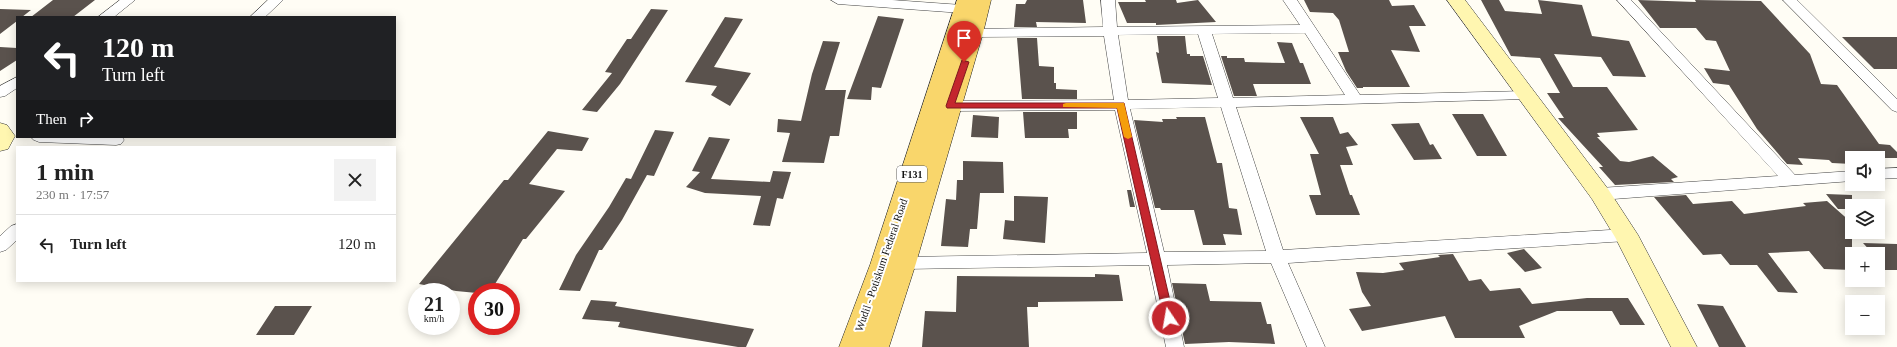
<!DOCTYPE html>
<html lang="en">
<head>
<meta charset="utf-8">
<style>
  :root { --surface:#fff; --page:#f2f2f2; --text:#222; --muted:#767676; --line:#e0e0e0 }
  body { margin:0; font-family:"Times New Roman",serif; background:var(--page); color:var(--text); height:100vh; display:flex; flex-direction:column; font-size:15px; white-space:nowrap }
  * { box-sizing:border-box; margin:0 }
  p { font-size:13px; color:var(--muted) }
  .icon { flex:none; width:22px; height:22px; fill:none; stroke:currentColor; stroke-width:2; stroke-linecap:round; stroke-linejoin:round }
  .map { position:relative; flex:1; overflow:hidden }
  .sheet { position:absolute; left:16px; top:146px; width:380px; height:136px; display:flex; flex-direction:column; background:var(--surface); border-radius:0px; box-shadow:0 2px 10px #0003 }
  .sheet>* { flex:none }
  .guide { position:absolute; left:16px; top:16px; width:380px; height:122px; border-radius:0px; box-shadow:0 2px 10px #0003; background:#202124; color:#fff; overflow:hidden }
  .tools { position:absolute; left:1845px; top:151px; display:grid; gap:8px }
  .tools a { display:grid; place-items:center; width:40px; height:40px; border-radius:0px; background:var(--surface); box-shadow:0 2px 10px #0003; font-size:20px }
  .speed { position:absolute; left:408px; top:283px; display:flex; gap:8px; font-size:20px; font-weight:700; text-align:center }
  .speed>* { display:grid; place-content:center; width:52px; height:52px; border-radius:50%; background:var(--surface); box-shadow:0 2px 10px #0003; line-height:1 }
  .speed small { font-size:10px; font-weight:400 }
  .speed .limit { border:6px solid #d22; background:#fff; color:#111 }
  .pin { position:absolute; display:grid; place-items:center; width:34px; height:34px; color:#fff; margin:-41px -17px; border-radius:50% 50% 50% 0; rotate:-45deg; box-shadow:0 0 4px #0007 }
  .pin .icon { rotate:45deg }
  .me { position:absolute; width:44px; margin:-22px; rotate:348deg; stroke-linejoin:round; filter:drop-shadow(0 0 3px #0008) }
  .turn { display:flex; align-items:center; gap:14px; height:84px; padding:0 20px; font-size:18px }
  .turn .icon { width:52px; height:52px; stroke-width:2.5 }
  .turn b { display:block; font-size:28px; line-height:34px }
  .then { display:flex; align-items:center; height:38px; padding:0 20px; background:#0003; gap:8px; font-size:15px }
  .round { display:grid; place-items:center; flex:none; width:42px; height:42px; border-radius:0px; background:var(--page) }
  .head { display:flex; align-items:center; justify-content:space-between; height:68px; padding:0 20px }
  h1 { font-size:24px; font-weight:700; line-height:30px }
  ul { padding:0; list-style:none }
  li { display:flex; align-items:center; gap:12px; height:60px; padding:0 20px; border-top:1px solid var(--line) }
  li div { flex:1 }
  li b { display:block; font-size:15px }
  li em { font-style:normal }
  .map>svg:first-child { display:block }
  .building { fill:#5a524d }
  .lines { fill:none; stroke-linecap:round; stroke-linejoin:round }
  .street-casing { stroke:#444; stroke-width:1 }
  .secondary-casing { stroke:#333; stroke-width:1 }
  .primary-casing { stroke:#222; stroke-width:1 }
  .street { fill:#fff; fill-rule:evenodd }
  .secondary { fill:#fff6b0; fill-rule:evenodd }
  .primary { fill:#f9d66b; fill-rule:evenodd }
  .route { fill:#c4262e; stroke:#7f191e }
  .slow { fill:#f59e0b }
  .labels { text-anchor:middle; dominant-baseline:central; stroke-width:4; stroke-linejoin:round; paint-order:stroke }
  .shield { fill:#fff; stroke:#585858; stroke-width:1 }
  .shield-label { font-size:10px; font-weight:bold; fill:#111 }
  .street-label { font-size:11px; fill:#111; stroke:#fff }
</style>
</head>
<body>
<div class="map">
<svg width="1897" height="347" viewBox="0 0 1897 347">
  <rect width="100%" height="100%" fill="#fffdf5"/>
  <path class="building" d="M53,0H95L73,17H31Z
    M1027,0H1083L1086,23L1036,22L1037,27H1014L1016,4H1025Z
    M1145,0H1176L1177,3L1198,0L1216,22L1156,25V23H1127L1118,2H1146Z
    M1304,0H1389L1392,6L1414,5L1426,26H1409L1420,52L1391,50L1410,87H1363V88H1357L1346,71L1338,52H1349L1339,20L1333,13L1310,12Z
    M1481,0H1499L1505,11L1542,14L1538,0L1582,5L1592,36L1629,41L1646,77L1613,76L1601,57L1554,54L1573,87H1607L1638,130L1597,133L1600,137H1597L1620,161L1629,162L1653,156L1678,177L1671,179L1674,182L1615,185L1599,167H1603L1558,118H1564L1547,93H1560L1540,58L1511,56Z
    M1638,0L1696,2L1695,0L1761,1L1810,54L1821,84L1837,85L1879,144L1890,145L1897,152V158H1852V164L1832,163L1829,160L1798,158L1803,165L1787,164L1757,129L1729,85L1713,83L1704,68L1730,71L1716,41L1706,40L1696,28H1660Z
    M0,9L31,10L22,17H17V21L0,34Z
    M651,9L668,10L620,84L597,112L582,110L612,73L605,72L627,39H631Z
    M878,16L904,19L881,88L872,87L871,100L847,99Z
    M725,17L743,19L714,67L751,73L730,106L711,95L717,86L685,82Z
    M1157,36H1185L1187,54H1190V56H1203L1212,85L1162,83L1156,52L1159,53Z
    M1842,37H1897V69H1874Z
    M1017,38H1037L1039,66L1054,67V83H1056V89L1077,90V99H1022Z
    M823,41L840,42L825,90H846L839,136H830L824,163L782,162L790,133L777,132L778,119L801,121L812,74Z
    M1277,42L1292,43L1300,63H1303L1311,84H1253L1257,96H1234L1221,56H1227V58H1244L1245,62L1285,63Z
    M0,47L17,48V60L0,71Z
    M1023,112H1077V129H1068L1069,138H1025Z
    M1452,114H1483L1507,156H1477Z
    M973,115L999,117L998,138L971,137Z
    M1176,117H1205L1217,163H1222L1229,208L1237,209L1242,235L1223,234L1226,245H1203L1194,210H1161L1160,208H1155L1134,120L1163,122L1162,119H1177Z
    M1300,117H1333L1340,134L1348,132L1358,145L1346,147L1353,165H1340L1350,195H1352L1360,215H1316L1309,195H1321L1310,154H1319Z
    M1419,123L1430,145L1433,144L1442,159L1414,160L1391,124Z
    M655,130L674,132L654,176L647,175L622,220L602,250H599L580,291L559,290L576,255L609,207L626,178L631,179Z
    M548,131L589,138L582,151L557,149L529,184L565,191L526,239H523L490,292H477V293L456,291L419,284L504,180H508Z
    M709,137L730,139L711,179L770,182L773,171L791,172L783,199L777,198L770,226L753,225L761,196L705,193L686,187L700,172L692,171Z
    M963,161L1003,162L1004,193H980L977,229H970L968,247L941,246L946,199L956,200L957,180H963Z
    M1127,190H1131L1135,207H1130Z
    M1826,194L1852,195V209H1838Z
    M1686,195L1693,204L1732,201L1744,214L1806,206L1803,203L1827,201L1852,223V270L1824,269L1809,251L1768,253L1798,293L1778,292L1757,265H1730L1721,254L1703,255L1654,197Z
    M1014,196L1048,197L1045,243L1003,239L1005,220L1014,221Z
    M1863,243L1897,244V270H1878V254H1873Z
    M1524,249L1542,268L1525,272L1507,253Z
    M1453,254L1469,281L1481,279L1490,291L1520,288L1532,304L1587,298H1628L1645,325H1620L1612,311H1557L1519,326L1525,338H1455L1445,316L1362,331L1349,309L1371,306L1362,292L1356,272L1383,273L1404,270L1399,263L1440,257L1438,255Z
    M1095,274L1119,275L1123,301L1038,302V307H1027L1029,347H922L925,311L956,312L957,276L1095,277Z
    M1172,283L1206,284L1210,301L1261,302L1267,324H1271L1275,344L1229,342L1185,344Z
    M591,300L617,302L615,306L754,329L746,347H738L618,327L620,322L582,319Z
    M1697,304L1723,306L1746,347H1719Z
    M275,306H312L294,335H256Z"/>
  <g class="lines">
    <g class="street-casing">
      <path id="street" d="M120,0H135L114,17H98Z
        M268,0H283L265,17H250Z
        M831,0H892L976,6L981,7L983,10L981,13L976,14L838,4Z
        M1101,0H1115L1117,27L1300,25L1283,0H1297L1360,95L1527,91L1532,92L1534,95L1532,98L1527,99L1236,107L1283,250L1626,229L1632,231L1635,235L1632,239L1626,241L1288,263L1325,347H1307L1271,263L1167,265L1184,347H1166L1149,265L904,269L898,268L895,263L898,258L904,257L1147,253L1115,110L950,111L945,109L943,106L945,103L950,101L1114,100L1104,36L974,37L969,36L967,33L969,30L974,29L1103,27ZM1305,33L1345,95L1233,98L1212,34ZM1198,34L1218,98L1128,100L1118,35ZM1221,107L1266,251L1164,252L1130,109Z
        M1617,0H1631L1795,175L1852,171V181L1600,200L1594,198L1592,194L1594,190L1600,188L1778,176Z
        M1783,0H1797L1897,99V112L1892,110Z
        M17,77V88L5,96L0,97V86Z
        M31,137H122L124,140L121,144L116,145L39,142L34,140Z
        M1897,168V178L1878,179V169Z
        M17,224V240L6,250L0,252V236L11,226Z"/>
    </g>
    <g class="secondary-casing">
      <path id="secondary" d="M1447,0H1465L1608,189L1638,235L1697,347H1671L1615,237L1592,199Z
        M0,123L7,125L15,136L8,149L0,151Z"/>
    </g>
    <g class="primary-casing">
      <path id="primary" d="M957,0H991L983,33L916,263L889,347H839L870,265Z"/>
    </g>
    <use href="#street" class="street"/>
    <use href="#secondary" class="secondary"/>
    <use href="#primary" class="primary"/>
  </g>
  <path class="route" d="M962,60L969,62L955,103H1124L1174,318L1173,321H1165L1164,318L1117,108H947L946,106Z"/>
  <path class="slow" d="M1066,103H1124L1132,137L1128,139L1124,137L1117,108L1063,107V104Z"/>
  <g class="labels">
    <rect class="shield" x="897" y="166" width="30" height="16" rx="3"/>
    <g class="shield-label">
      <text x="912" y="174">F131</text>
    </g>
    <g class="street-label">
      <text transform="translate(881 265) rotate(-71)">Wudil - Potiskum Federal Road</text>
    </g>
  </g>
</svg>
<div class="tools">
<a><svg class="icon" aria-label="sound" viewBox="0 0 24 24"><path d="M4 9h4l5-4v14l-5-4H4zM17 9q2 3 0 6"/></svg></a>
<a><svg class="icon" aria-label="layers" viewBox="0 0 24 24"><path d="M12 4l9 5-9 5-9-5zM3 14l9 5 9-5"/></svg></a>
<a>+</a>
<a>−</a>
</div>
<div class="speed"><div>21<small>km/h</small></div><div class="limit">30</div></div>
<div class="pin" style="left:964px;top:62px;background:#d93025"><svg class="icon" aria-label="arrive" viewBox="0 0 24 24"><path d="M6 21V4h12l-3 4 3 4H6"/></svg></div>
<svg class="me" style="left:1169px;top:318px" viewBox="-20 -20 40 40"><circle r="17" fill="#c4262e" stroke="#fff" stroke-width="3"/><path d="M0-11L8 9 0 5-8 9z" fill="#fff"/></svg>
<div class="guide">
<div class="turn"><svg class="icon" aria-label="left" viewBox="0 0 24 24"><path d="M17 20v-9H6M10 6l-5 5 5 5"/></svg><div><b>120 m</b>Turn left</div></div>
<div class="then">Then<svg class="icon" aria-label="right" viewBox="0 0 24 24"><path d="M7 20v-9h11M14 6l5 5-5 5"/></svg></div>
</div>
<section class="sheet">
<div class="head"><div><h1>1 min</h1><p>230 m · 17:57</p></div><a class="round"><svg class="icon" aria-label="close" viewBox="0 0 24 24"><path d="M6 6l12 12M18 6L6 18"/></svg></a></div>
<ul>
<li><svg class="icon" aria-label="left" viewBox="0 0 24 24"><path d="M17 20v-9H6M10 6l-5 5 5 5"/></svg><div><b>Turn left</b></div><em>120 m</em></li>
</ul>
</section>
</div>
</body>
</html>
